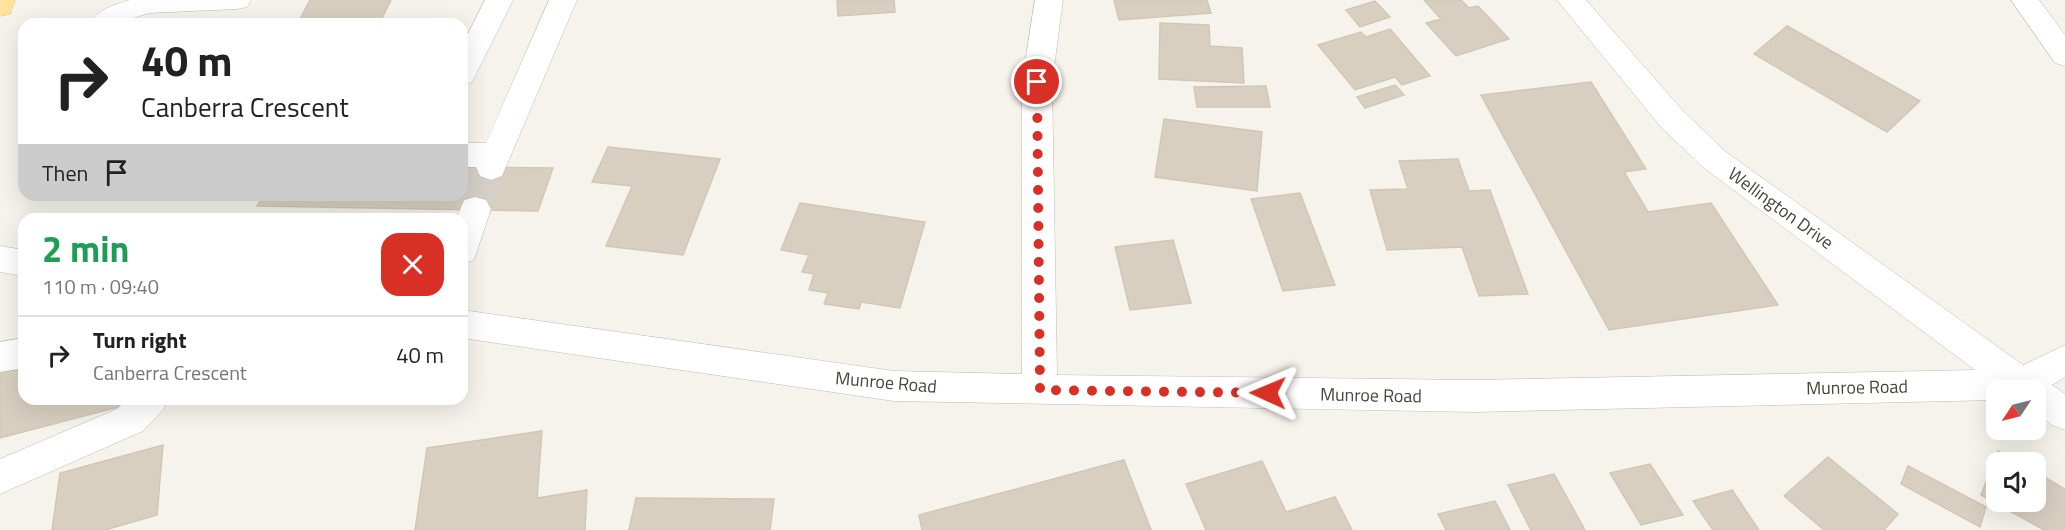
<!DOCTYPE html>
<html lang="en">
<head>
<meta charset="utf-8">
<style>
  :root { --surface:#fff; --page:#f2f2f2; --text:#222; --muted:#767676; --line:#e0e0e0 }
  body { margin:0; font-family:"Titillium Web",sans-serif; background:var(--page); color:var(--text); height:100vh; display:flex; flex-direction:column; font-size:22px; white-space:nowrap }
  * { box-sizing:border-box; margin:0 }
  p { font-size:20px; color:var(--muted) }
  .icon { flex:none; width:33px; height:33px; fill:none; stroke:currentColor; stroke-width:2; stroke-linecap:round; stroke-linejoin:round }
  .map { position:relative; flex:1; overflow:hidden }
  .side { position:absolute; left:18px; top:213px; width:450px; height:192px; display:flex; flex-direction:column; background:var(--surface); border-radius:18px; box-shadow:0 6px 24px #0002 }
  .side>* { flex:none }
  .guide { position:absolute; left:18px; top:18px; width:450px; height:183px; border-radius:18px; box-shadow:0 6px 24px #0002; background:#fff; color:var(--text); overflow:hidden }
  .needle { width:39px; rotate:235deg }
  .fabs { position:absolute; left:1986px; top:380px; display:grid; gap:12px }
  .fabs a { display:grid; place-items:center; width:60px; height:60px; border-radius:12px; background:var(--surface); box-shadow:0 6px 24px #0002; font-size:30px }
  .pin { position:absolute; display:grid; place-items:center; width:51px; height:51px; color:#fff; margin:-26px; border:3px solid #fff; border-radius:50%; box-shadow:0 2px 6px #0007 }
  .me { position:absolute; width:66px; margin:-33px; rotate:271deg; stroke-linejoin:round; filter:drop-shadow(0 0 4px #0008) }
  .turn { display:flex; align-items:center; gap:21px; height:126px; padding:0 24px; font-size:27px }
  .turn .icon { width:78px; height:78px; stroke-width:2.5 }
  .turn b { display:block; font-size:42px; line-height:51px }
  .then { display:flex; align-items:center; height:57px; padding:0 24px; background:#0003; gap:12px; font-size:22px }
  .round { display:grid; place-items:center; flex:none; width:63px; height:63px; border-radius:18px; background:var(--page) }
  .overview { display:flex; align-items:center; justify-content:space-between; height:102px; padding:0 24px }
  h1 { font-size:36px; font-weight:700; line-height:45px; color:#1e9e55 }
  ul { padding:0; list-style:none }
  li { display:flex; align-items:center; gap:18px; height:78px; padding:0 24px; border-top:2px solid var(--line) }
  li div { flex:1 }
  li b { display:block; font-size:22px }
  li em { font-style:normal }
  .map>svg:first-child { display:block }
  .building { fill:#d8cfc1; stroke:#d3c7b4; stroke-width:1.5 }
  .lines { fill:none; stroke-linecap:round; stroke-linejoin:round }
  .minor-tunnel { stroke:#d4d0c8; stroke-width:32; stroke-dasharray:32 16; stroke-linecap:butt }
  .minor-casing { stroke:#c2bbae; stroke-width:1 }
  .major-casing { stroke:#e6c16a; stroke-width:1 }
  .minor { fill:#fff; fill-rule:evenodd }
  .major { fill:#ffe39c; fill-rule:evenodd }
  .route { stroke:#d93025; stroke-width:10; stroke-dasharray:0 18 }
  .labels { text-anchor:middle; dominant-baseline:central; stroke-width:4.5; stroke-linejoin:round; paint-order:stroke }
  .street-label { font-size:18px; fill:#4b4439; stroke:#fff }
</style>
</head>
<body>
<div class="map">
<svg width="2065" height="530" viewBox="0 0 2065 530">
  <rect width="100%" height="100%" fill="#f6f3ec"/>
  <path class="building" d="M310,0H391L379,24H161L164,20L299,21Z
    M837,0H894L895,12L838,16Z
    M1114,0H1207L1211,13L1119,20Z
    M1424,0H1461L1469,8L1478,6L1509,39L1456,56L1426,23L1441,19Z
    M1375,1L1390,17L1360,27L1346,10Z
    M1160,23L1209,25L1210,46L1242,48L1244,83L1159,79Z
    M1787,26L1920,101L1887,132L1754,54Z
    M1390,29L1430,76L1402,85L1395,77L1355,90L1318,45L1361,32L1366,37Z
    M1591,82L1646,169L1624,172L1648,212L1711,203L1778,305L1609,330L1481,95Z
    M1395,85L1404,95L1365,108L1357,97Z
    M1266,86L1270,107H1197L1194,87Z
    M1164,119L1262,132L1257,191L1155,177Z
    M608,147L720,159L683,255L606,246L632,186L592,182Z
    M1458,159L1469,191L1490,190L1528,294L1479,296L1462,247L1387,250L1370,190L1408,189L1399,161Z
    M462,167L553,168L538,211L257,206L263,195H462Z
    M1300,193L1335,285L1283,291L1251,199Z
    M800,203L925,222L900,308L861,302L859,309L824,304L828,293L809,290L814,274L802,272L809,255L781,250Z
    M1173,240L1191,303L1130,310L1115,247Z
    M24,364V399H134V403L0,438V370Z
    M542,431L537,498L587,490L585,530H415L427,448Z
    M163,445L157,515L105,530H52L60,473Z
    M1998,451L2017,462H1996V501H2036V472L2065,489V530H2044L1981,495Z
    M1828,457L1898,514L1884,530H1824L1784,496Z
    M1124,460L1151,530H922L919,515Z
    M1262,461L1286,512L1335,497L1352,530H1206L1186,484Z
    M1650,464L1683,515L1641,525L1610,473Z
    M1908,466L1986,507L1980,527L1901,484Z
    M1554,474L1585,530H1531L1508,485Z
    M1732,490L1759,530H1713L1693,501Z
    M636,498L774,499L770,530H629Z
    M1495,501L1510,530H1446L1438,514Z"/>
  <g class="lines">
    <path class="minor-tunnel" d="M475,209L491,168"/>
    <g class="minor-casing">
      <path id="minor" d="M130,0H251L247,7L237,9L149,13L134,18L124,24H89C97,10 115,4 130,0Z
        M485,0H513L472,82L462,85V46Z
        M549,0H577L502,176L491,180L480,176L476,167H462V143H486Z
        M1035,0H1063L1052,82L1057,375L1474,380L1975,370L1704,168L1661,127L1557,0H1586L1683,111L1726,152L2023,365L2065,345V377L2052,385L2065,394V430L2052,425L2036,413V390H1996V400L1474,412L894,401L462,338V310L894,371L1022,374V82Z
        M2011,0H2039L2065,35V66L2055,63Z
        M475,197L486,200L491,209L474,260L462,264V219H456L464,200Z
        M0,246L24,250V276L0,272Z
        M24,338V368L0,372V342Z
        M127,399H168L163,410L143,431L0,494V459L117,409Z"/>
    </g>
    <g class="major-casing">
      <path id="major" d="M0,0H15L10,14L0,16Z"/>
    </g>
    <use href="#minor" class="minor"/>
    <use href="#major" class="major"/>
  </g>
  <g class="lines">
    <path class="route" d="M1037,82L1040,390L1268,393"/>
  </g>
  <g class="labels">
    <g class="street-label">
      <text transform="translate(1781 208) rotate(36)">Wellington Drive</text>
      <text transform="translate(886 382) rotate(5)">Munroe Road</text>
      <text transform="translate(1857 387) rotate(-1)">Munroe Road</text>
      <text transform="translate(1371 395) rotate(1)">Munroe Road</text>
    </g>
  </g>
</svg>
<div class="fabs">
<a><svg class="needle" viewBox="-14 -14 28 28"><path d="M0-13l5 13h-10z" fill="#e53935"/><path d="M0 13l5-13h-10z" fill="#767676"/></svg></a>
<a><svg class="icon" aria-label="sound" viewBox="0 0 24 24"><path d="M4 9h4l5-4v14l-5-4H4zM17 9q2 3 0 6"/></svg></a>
</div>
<div class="pin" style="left:1037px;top:82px;background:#d93025"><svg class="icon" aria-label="arrive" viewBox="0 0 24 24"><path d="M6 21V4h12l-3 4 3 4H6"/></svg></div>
<svg class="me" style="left:1268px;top:393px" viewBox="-20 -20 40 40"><path d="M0-17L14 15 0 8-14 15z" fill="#d93025" stroke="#fff" stroke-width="4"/></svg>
<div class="guide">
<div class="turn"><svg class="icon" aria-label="right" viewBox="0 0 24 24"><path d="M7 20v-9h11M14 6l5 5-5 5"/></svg><div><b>40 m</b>Canberra Crescent</div></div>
<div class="then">Then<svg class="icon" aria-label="arrive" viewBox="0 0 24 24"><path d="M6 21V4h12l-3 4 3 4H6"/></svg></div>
</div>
<section class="side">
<div class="overview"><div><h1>2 min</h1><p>110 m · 09:40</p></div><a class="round" style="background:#d93025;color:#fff"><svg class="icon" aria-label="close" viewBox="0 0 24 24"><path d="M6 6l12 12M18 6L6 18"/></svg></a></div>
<ul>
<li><svg class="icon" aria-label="right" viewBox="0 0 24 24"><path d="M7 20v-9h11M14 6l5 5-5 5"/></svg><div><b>Turn right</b><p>Canberra Crescent</p></div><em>40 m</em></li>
</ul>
</section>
</div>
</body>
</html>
